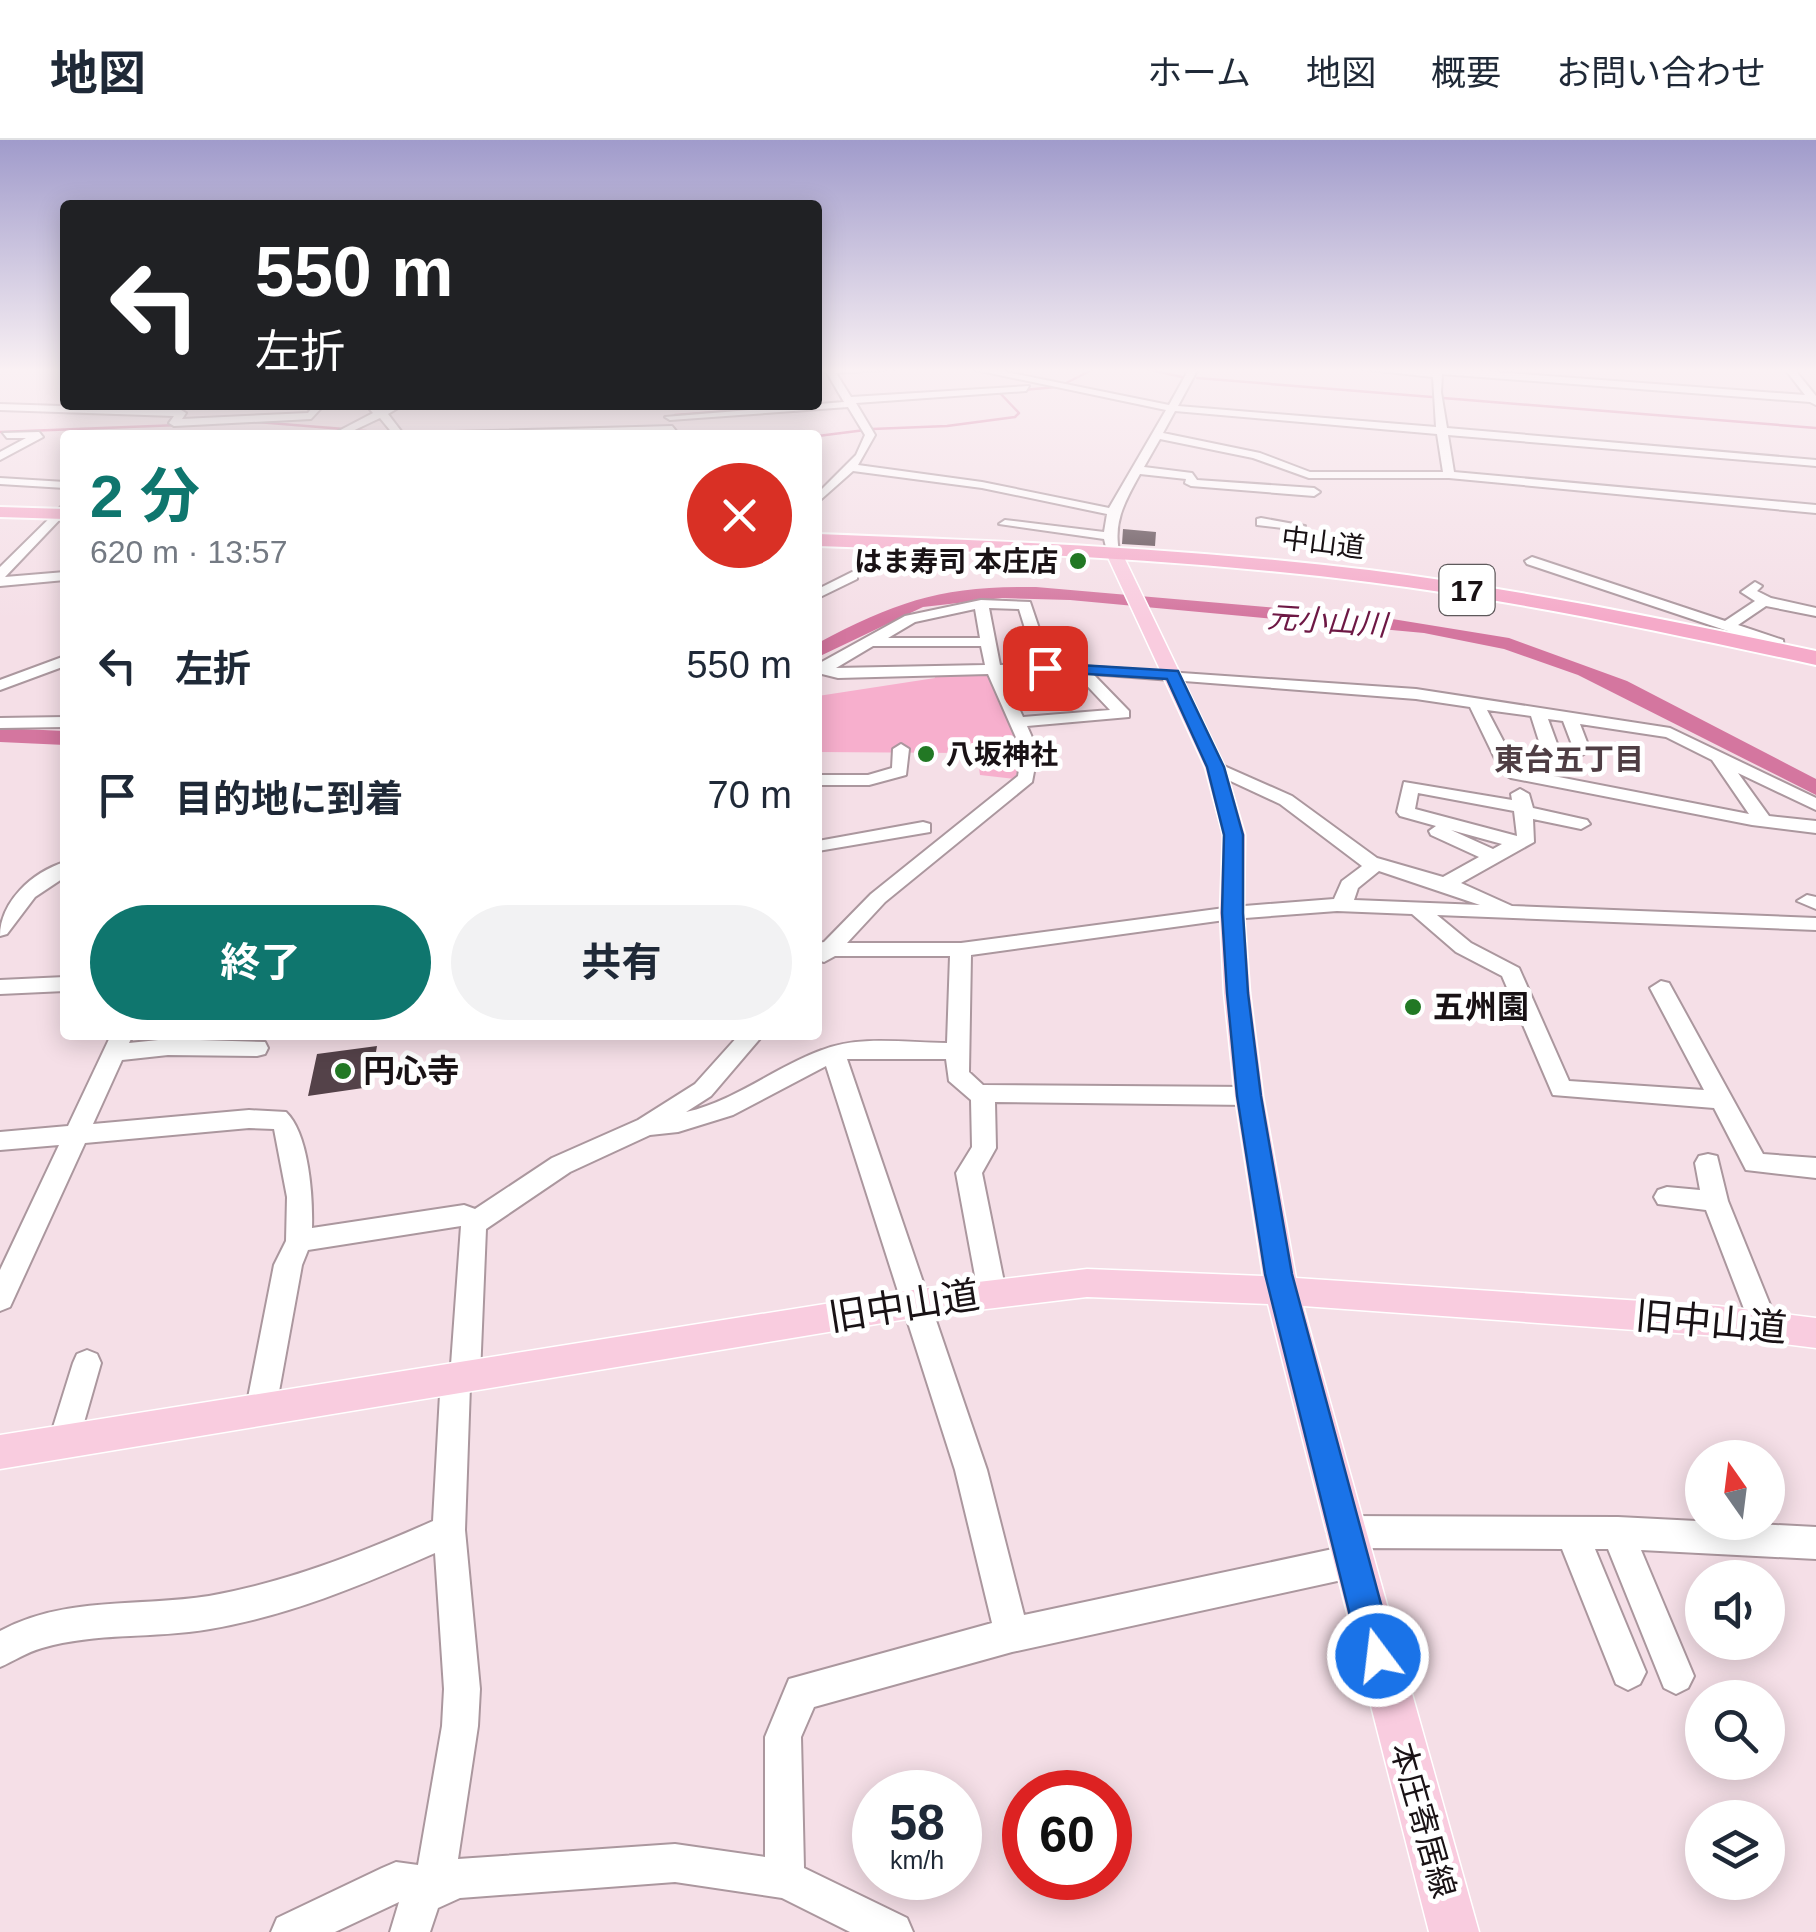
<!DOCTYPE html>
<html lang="ja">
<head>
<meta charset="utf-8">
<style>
  :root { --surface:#fff; --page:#f2f2f3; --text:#1f2937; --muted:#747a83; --line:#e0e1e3; --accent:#0f766e }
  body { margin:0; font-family:Helvetica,"Noto Sans JP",sans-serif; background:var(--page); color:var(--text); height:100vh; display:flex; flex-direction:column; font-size:38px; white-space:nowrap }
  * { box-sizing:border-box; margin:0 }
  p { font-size:32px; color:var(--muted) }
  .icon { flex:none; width:55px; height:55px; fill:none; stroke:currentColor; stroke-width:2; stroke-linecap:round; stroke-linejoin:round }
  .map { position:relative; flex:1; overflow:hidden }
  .drawer { position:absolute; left:60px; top:290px; width:762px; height:610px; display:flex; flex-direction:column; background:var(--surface); border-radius:10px; box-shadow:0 5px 25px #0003 }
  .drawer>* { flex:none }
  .guide { position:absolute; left:60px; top:60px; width:762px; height:210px; border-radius:10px; box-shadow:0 5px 25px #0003; background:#202124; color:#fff; overflow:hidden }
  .needle { width:65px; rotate:346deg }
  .buttons { position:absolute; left:1685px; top:1300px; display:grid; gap:20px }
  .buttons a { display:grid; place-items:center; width:100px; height:100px; border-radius:50%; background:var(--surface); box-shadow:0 5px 25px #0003; font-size:50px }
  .speed { position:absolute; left:852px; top:1630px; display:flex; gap:20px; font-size:50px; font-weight:700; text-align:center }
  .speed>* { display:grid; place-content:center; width:130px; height:130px; border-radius:50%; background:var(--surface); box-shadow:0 5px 25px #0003; line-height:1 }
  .speed small { font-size:25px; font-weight:400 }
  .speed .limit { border:15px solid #d22; background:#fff; color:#111 }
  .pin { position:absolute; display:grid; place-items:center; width:85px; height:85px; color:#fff; margin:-42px; border-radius:20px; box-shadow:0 5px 15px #0006 }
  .me { position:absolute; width:110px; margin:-55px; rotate:345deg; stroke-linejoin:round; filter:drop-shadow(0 0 8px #0008) }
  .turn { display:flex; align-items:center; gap:35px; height:210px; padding:0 30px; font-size:45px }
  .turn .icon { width:130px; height:130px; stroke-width:2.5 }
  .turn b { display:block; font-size:70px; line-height:85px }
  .round { display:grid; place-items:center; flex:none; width:105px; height:105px; border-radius:52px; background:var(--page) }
  .summary { display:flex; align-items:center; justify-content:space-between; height:170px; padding:0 30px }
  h1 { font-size:60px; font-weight:700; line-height:75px; color:var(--accent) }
  .action { display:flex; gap:20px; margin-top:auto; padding:20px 30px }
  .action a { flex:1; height:115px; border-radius:60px; background:var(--accent); color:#fff; font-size:40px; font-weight:700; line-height:115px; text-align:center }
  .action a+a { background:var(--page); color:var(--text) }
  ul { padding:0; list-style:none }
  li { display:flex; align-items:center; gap:30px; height:130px; padding:0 30px }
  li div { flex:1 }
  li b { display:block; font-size:38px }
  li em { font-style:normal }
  header { display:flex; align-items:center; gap:60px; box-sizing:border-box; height:140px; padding:0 50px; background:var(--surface); border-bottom:2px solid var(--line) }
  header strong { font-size:48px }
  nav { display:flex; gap:55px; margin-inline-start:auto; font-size:35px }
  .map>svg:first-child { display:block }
  .green { fill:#f7afcd }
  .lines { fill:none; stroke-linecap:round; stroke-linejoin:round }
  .stream { stroke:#d4769f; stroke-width:2.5 }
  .river { fill:#d4769f; fill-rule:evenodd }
  .building { fill:#544249 }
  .minor-casing { stroke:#ab979e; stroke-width:4 }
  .major-casing { stroke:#fff; stroke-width:3 }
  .highway-casing { stroke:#fff; stroke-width:4 }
  .minor { fill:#fff; fill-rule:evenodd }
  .major { fill:#f9ccdf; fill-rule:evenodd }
  .highway { fill:#f5aac9; fill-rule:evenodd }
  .route { fill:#1a73e8; stroke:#114b97; stroke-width:2.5 }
  .poi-dot { fill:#227824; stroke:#fff; stroke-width:4 }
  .labels { text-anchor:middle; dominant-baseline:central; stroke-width:10; stroke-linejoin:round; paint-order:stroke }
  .far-street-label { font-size:28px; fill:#191215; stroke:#fff }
  .far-poi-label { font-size:28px; font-weight:bold; fill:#191215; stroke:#fff; text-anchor:end }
  .shield { fill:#fff; stroke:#5e595b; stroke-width:2.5 }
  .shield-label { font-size:30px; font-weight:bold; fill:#191215 }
  .far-water-label { font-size:30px; font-style:italic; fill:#6d1844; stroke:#fff }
  .far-neighbourhood-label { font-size:30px; font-weight:bold; fill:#4f3e44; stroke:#fff }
  .poi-label { font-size:32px; font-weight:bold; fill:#191215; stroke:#fff; text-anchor:start }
  .street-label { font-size:32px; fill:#191215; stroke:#fff }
  .near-street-label { font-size:38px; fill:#191215; stroke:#fff }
</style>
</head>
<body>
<header>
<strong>地図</strong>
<nav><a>ホーム</a><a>地図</a><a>概要</a><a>お問い合わせ</a></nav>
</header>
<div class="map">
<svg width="1816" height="1792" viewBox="0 0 1816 1792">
  <rect width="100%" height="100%" fill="#f5dfe7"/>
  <path class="green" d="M934,533H989L1022,614L1015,639L980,635L979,628L963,613L818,612V556L935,538Z"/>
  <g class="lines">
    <path class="stream" d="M1146,229L1182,237
      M1197,238L1432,257
      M1062,245L1094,229
      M1023,250L1056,247
      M1443,258L1816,288
      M675,275L807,265
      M872,289L947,286L1015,277L1019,273L999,252
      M351,290L391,293
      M0,292L257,282L344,289
      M410,294L457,293
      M818,296L865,290"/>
    <path class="river" d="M1036,447L1380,477L1509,498L1627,541L1816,639V655L1578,535L1504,509L1424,493L1070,460L1002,458L923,467L818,517V503C899,460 943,446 1036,447Z
      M0,588L65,591V605L0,602Z"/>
  </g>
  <path class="building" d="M1123,389L1156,392L1155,406L1122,404Z
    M377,906L370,947L308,956L317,914Z"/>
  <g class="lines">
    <g class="minor-casing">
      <path id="minor" d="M818,229H896L836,233L851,257L1029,246L1026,251L856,263L875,295L858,325L982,342L1109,368L1166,270L971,229H991L1169,265L1189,229H1198L1178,266L1436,287L1433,237L1361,229H1454L1805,255L1785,229H1794L1816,256V265L1810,262L1442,234L1441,252L1447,288L1816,320V326L1448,295L1454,332L1816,365V373L1449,338H1309L1253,318L1160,299L1144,327L1192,333L1197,340L1314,348L1320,352L1314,356L1191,346L1185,343L1186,339L1140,334C1126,360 1113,380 1119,411L1113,415L1107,411L1104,399L999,384L1005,380L1104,392L1107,374L982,348L853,331L818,362V353L856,315L865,295L848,267L670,280L665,277L844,262L827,233ZM1175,271L1437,294L1443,332H1310L1260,313L1163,293Z
        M0,264L181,270L186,273L182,279L308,273L314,265H324L311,279L174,286L169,283L174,276L0,270Z
        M366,265L381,269L403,265L388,274L404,295H394L380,278L344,295H331L373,273Z
        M672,286L676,291L449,295L454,292Z
        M39,292L43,297L0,320V312L26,298H7L3,293Z
        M0,338L65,342V348L0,344Z
        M65,363V374L5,437L65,432V440L0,446V427Z
        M1261,378L1305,386L1299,390L1257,385V379Z
        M1532,417L1725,481L1755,461L1741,452L1755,442L1762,446L1757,451L1771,458L1816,468V476L1766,466L1738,485L1783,500L1784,509L1777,513L1772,512L1770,505L1527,424L1525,421Z
        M852,432L857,433V439L818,458V449Z
        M981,460L1030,462L1051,524L1416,549L1670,588L1816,658V670L1738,633L1769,676L1816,681V693L1752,685L1511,638L1502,633L1470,567L1416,559L1093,534L1129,571V577L1027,586L1038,611L1032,642L885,762L847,803H961L1232,767L1334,759L1342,741L1362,726L1280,664L1209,631V623L1215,622L1292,656L1377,718L1443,737L1479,717L1431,695L1429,691L1436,686L1400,676L1397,672L1404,642L1512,660L1511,654L1520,649L1529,654L1533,668L1587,680L1590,684L1581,689L1533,679L1534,702L1461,743L1512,766L1816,778V790L1437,775L1471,803L1519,828L1569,941L1704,950L1650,848L1661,841L1669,843L1763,1014L1816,1018V1038L1746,1030L1714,968L1553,955L1502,836L1456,812L1412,774L1337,771L1232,779L971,815L969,932L983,945L1249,947L1257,950L1261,956L1257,962L1249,965L995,962L996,1008L982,1033L1006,1152L1002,1160L992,1164L982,1160L978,1152L956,1033L972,1007L971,960L949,941L946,919H847L987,1330L1024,1475L1342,1407L1332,1403L1327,1392L1332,1381L1343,1376L1618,1377L1816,1387V1419L1641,1410L1694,1536L1688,1548L1676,1554L1664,1548L1608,1409H1595L1646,1532L1640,1544L1628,1550L1616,1544L1562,1409L1357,1408L1363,1410L1367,1422L1363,1434L1351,1438L1012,1512L814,1567L801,1597L804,1728L907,1778L913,1792H850L782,1758L675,1742L460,1758L438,1768L430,1792H390L399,1762L335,1792H271L277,1778L382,1728L396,1722L418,1725L442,1586L444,1549L435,1413C362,1445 288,1476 210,1489C154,1499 96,1492 42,1508C27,1512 14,1521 0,1527V1491C64,1456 140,1467 209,1456C288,1442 361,1413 433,1381L441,1236L451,1225L461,1086L308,1110L302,1125L276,1268L272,1278L261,1282L250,1278L246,1268L274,1125L286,1101L287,1057L274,989L249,988L85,1003L10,1167L0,1171V1130L59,1005L0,1010V992L68,986L111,895H133L129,903L168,899L265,902L268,908L265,914L257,916L168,915L122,920L93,984L249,970L286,972C309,994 313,1057 312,1088L464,1065L475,1069L552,1018L638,980L695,944L739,895H763L711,956L686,972C735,961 775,927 822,910C860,895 906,903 947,903L950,816H835L824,822L818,820V803L824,802L871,754L1018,636L1022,611L988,534L838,538L818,533V524L905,476ZM989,468L1019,469L1036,524L1000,525ZM975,469L980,498H888L915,482ZM873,506H981L985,525L836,528ZM1075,533L1110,570L1023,577L1003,534ZM1487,570L1531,576L1543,614L1508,610ZM1548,579L1563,581L1574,610L1582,615L1590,610L1580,584L1666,597L1712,620L1749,674L1518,629L1514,621L1554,625L1563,620ZM1418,653L1514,671L1517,696L1415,669ZM1451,690L1502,704L1493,709ZM1379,731L1480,765L1354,760L1358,748ZM826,926L955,1330L992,1483L789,1539L765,1597V1717L675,1704L458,1719L478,1586L480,1549L465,1390L470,1246L480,1235L486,1089L570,1032L650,995L678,992L733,975Z
        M65,516V526L0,550V540Z
        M65,577V587L0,588V578Z
        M901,604L909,609L906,635L869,645H818V635H868L892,628L893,609Z
        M923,682L930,684V692L818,711V701Z
        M65,722V737L35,757L7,794L0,796C0,762 32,732 65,722Z
        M1807,755L1816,757V769L1797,761Z
        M65,837V851L0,854V840Z
        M1708,1014L1717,1016L1728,1061L1779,1187L1775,1196L1765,1199L1755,1196L1751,1187L1706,1070L1658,1064L1654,1057L1658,1050L1667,1047L1700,1050L1695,1023L1699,1016Z
        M87,1210L97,1214L101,1223L79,1300L75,1310L64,1314L53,1310L49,1300L73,1223L77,1214Z"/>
    </g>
    <g class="major-casing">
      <path id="major" d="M1107,408L1121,411L1225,627L1245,695L1244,773L1250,853L1263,956L1296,1138L1718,1166L1816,1178V1208L1718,1196L1303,1166L1479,1792H1429L1268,1164L1087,1157L919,1177L0,1329V1295L919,1149L1087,1129L1263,1136L1235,956L1224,853L1220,773L1223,695L1205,627L1105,411Z"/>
    </g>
    <g class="highway-casing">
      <path id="highway" d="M0,367L65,369V379L0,377Z
        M818,394C1002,401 1186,408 1369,430C1520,449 1668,480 1816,511V525C1668,493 1520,461 1369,442C1186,419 1002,412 818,406Z"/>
    </g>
    <use href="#minor" class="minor"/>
    <use href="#major" class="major"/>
    <use href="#highway" class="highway"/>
  </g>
  <linearGradient id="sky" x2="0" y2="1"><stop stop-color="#a09bcb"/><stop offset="0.48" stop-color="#faf1f4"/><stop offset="1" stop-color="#faf1f4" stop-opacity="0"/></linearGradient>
  <rect width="1816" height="480" fill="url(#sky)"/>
  <path class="route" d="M1045,523L1178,531L1224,627L1243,695V773L1248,853L1261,956L1292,1134L1395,1516L1390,1529L1378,1534L1365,1529L1360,1516L1265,1134L1237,956L1227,853L1222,773L1224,695L1207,627L1167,539L1040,531V525Z"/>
  <g class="poi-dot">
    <circle cx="1078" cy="421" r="10"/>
    <circle cx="926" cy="614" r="10"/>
    <circle cx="1413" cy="867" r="10"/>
    <circle cx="343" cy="931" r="10"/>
  </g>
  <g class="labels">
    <g class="far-street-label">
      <text transform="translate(1323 403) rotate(7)">中山道</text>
    </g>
    <g class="far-poi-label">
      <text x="1058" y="421">はま寿司 本庄店</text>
      <text x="946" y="614" text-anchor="start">八坂神社</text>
    </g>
    <rect class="shield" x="1439.5" y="425" width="55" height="50" rx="8"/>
    <g class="shield-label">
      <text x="1467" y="450">17</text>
    </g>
    <g class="far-water-label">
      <text transform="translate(1327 481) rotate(4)">元小山川</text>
    </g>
    <g class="far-neighbourhood-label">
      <text x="1569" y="619">東台五丁目</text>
    </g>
    <g class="poi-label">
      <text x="1433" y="867">五州園</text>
      <text x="363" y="931">円心寺</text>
    </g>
    <g class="street-label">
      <text transform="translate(1423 1680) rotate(74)">本庄寄居線</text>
    </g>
    <g class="near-street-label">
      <text transform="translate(904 1166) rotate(-9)">旧中山道</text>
      <text transform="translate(1711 1182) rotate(5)">旧中山道</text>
    </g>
  </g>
</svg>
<div class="buttons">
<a><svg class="needle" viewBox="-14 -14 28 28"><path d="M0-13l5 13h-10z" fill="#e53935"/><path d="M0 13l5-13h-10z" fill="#747a83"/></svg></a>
<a><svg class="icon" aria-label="sound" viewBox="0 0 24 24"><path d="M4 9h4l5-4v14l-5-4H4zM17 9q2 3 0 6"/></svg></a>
<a><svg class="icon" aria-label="search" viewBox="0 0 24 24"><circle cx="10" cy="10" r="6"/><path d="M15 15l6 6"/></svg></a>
<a><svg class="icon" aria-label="layers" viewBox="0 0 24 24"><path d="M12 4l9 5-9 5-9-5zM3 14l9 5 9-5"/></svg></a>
</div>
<div class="speed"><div>58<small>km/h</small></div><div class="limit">60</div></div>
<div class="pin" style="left:1045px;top:528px;background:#d93025"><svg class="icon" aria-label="arrive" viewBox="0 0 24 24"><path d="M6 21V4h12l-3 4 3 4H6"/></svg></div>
<svg class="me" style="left:1378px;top:1516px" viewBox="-20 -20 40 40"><circle r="17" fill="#1a73e8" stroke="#fff" stroke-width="3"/><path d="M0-11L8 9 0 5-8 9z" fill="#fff"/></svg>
<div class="guide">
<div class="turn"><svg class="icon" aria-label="left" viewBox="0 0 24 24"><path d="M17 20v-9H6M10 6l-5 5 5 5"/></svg><div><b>550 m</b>左折</div></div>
</div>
<section class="drawer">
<div class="summary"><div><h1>2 分</h1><p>620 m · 13:57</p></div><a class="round" style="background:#d93025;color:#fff"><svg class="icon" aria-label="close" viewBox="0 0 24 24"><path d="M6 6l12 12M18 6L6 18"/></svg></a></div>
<ul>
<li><svg class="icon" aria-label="left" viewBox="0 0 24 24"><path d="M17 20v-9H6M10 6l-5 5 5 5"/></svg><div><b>左折</b></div><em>550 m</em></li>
<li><svg class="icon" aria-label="arrive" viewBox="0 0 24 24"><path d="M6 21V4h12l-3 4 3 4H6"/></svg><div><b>目的地に到着</b></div><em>70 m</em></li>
</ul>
<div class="action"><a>終了</a><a>共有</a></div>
</section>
</div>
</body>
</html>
